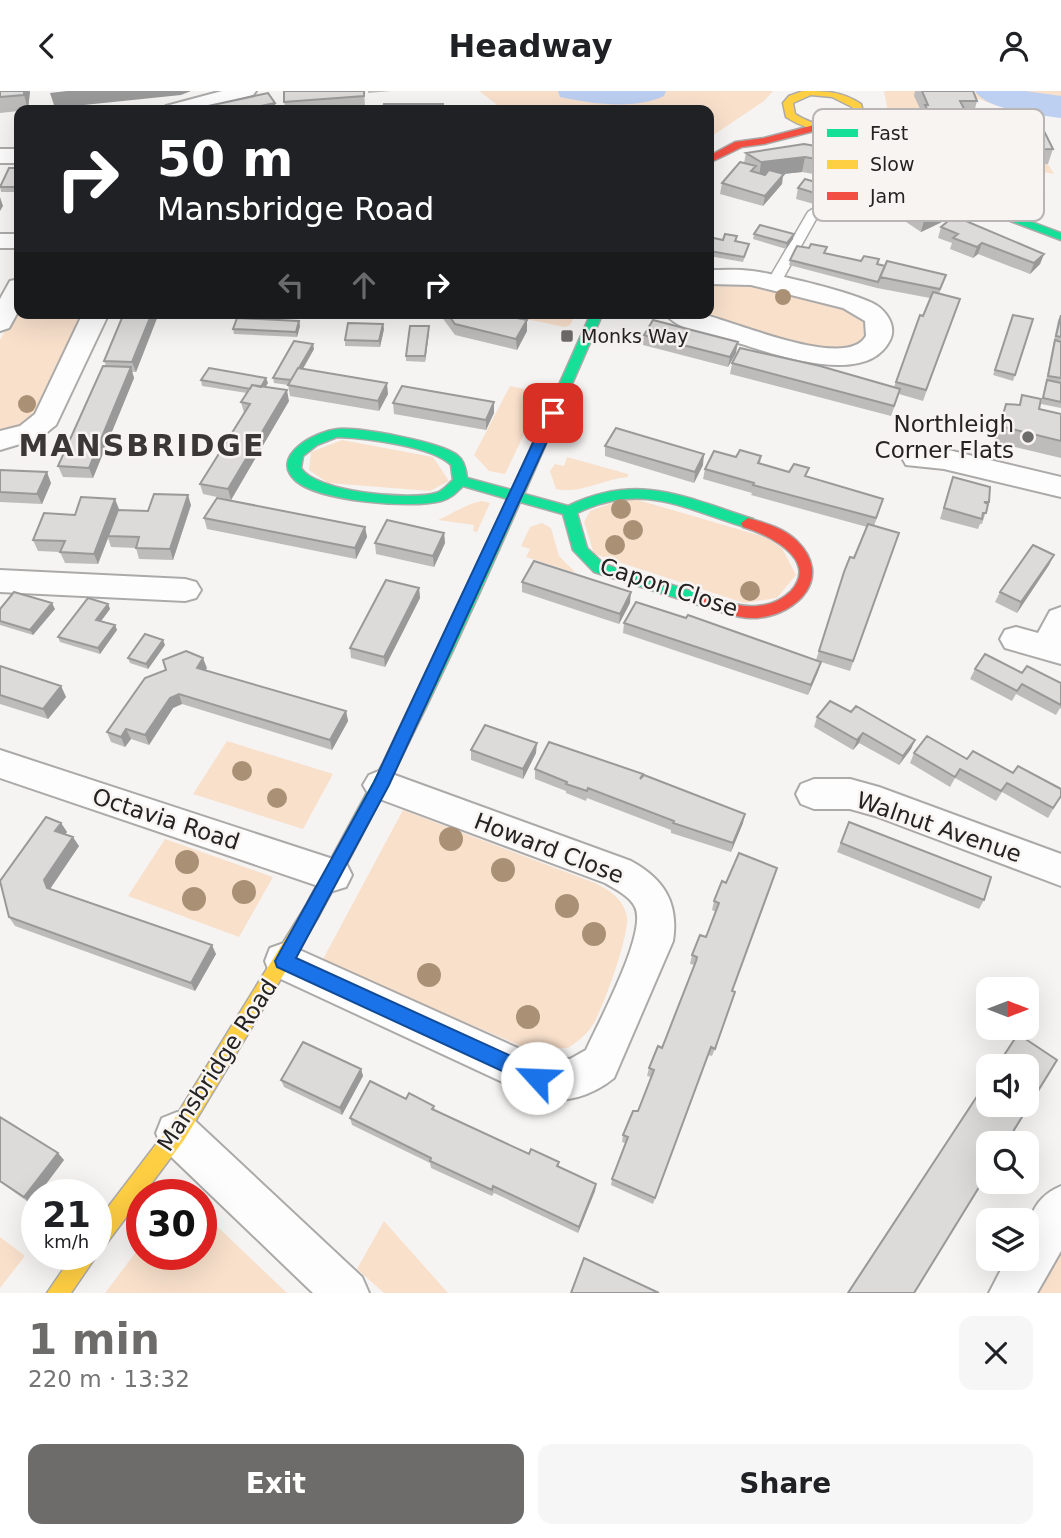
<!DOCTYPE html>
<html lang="en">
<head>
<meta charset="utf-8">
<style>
  :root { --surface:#fff; --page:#f6f6f6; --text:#202124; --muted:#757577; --accent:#6e6c6b }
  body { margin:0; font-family:"DejaVu Sans",sans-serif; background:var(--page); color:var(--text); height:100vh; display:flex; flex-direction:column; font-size:26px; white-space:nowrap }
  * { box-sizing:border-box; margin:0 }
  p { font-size:23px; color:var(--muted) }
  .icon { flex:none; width:38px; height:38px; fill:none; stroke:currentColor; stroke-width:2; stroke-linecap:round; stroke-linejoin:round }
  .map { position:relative; height:1202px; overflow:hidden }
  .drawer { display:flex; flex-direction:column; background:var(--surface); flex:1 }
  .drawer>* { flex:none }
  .hud { position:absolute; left:14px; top:14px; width:700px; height:214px; border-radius:14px; box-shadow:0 7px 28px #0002; background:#202124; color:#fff; overflow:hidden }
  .needle { width:46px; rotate:90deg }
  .buttons { position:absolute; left:976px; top:886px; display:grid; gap:14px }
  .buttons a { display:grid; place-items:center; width:63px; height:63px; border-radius:14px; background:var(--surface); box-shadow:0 7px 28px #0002; font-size:35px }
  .speed { position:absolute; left:21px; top:1088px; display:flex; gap:14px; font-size:35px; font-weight:700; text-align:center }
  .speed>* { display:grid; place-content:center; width:91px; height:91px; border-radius:50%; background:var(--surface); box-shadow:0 7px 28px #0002; line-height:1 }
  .speed small { font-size:18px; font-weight:400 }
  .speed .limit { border:10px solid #d22; background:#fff; color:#111 }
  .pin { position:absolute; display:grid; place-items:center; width:60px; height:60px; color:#fff; margin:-30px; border-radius:14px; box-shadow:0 4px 10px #0006 }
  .me { position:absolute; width:77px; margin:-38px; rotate:295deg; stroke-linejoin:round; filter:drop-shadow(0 0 5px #0008) }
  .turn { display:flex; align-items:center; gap:24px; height:147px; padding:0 28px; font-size:32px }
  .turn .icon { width:91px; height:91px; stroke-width:2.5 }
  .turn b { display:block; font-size:49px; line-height:60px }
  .lanes { display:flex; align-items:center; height:66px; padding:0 28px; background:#0003; justify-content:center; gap:35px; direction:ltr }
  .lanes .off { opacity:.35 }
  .round { display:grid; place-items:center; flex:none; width:74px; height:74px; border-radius:14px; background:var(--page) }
  .summary { display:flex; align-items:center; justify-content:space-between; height:119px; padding:0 28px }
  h1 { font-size:42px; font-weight:700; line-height:52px; color:var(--accent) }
  .button { display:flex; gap:14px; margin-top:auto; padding:14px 28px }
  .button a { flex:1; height:80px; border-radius:14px; background:var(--accent); color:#fff; font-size:28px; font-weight:700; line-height:80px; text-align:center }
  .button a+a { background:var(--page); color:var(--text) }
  header { display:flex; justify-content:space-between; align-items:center; height:91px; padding:0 28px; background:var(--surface); font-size:32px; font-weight:700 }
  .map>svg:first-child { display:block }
  .green { fill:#f8e0cb }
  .water { fill:#bdd0f2 }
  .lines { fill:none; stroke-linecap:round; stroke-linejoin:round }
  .river { fill:#bdd0f2; fill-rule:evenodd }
  .lane-casing { stroke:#abaaa9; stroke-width:3 }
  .street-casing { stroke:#abaaa9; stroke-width:4 }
  .fast-casing { stroke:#abaaa9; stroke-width:3 }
  .slow-casing { stroke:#abaaa9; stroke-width:3 }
  .jam-casing { stroke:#abaaa9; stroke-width:3 }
  .lane { fill:#fefdfd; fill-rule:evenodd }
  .street { fill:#fefdfd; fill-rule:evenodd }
  .fast { fill:#16e098; fill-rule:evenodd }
  .slow { fill:#ffcf43; fill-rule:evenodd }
  .jam { fill:#f24e42; fill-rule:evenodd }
  .tree { fill:#aa9176 }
  .wall { fill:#bdbcbb }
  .shaded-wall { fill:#9a9999 }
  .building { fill:#dcdbda; stroke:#9a9999; stroke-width:2 }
  .route { fill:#1a73e8; stroke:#114b97; stroke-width:2 }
  .poi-dot { fill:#6e6c6b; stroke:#f7f4f2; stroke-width:2.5 }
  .labels { text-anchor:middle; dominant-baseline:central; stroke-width:5; stroke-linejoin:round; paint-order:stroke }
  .far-poi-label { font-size:19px; fill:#242322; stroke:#f7f4f2; text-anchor:start }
  .poi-label { font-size:23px; fill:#242322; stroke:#f7f4f2; text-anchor:end }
  .street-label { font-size:23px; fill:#242322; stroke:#f7f4f2 }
  .district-label { font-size:30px; font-weight:bold; letter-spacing:2px; fill:#3a3736; stroke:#f7f4f2 }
  .key { fill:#f7f4f2; stroke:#b8b5b4; stroke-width:2 }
  .key-label { font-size:19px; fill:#242322 }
</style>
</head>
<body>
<header><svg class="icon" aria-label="back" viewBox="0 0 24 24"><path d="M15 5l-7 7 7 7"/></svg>Headway<svg class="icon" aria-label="person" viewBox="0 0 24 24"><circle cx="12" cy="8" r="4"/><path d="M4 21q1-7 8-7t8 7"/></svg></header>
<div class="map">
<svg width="1061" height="1202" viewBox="0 0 1061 1202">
  <rect width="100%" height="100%" fill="#f6f4f3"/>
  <path class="green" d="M479,0H773L764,10L709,47V19H504Z
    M884,0H915L924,28L922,29L932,51H938L945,68H966L984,74L1048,73L1054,83L1033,79L1029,101L1046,104L1035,123L959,87L933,68L889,27Z
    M964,0H1061V26C1028,22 993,18 964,0Z
    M709,192H745L856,220L872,236L860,254L845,258H823L694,224L690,222H709Z
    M19,212V222H88L43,319L26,335L0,343V249Z
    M495,222H576L570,234L565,236Z
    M510,295L544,302L505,383L489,380L474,364Z
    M342,349L433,366L449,390L430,400L328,392L309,379L311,361Z
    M567,366L628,383V386C603,388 579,404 556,398L550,380L555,373L564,375Z
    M628,406L765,446L782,457L796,484L777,507L744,512L594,463L584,431L590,420Z
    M482,410L490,412L477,441L473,440L474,434L438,429C452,423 468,412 482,410Z
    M542,432L551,437L559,465L576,482L526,466L530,458L521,455L530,436Z
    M227,650L333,683L303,738L193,703Z
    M403,719L595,792C609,799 624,808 627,826C630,842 602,921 592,935C586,944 577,951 568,957L528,958L322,870Z
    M165,748L273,786L239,846L128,805Z
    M201,1120L287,1202H105L142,1153V1164H201Z
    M384,1130L448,1202H384L357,1178Z
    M0,1146L25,1165L0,1197Z
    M1061,1152V1202H1034Z"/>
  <path class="water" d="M558,0H666L664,5C633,19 593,13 560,6Z"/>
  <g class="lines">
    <path class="river" d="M975,0H1025L1061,5V27C1038,23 988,20 975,0Z"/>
    <g class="lane-casing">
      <path id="lane" d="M814,117L820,121L780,193L778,196H768L766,193L808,121Z"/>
    </g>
    <g class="street-casing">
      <path id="street" d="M222,0H256L253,4L197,19H162L166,15Z
        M0,58H19V72H0Z
        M0,143H19V157H0Z
        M709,179C723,179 738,178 752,180C776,183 862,203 879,216C889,224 896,237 890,249C866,298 771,262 732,250C713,244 677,240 665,222C675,222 687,220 697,222C730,228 846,281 866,245L865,230L843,217L751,194L709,193Z
        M19,188V219L9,237L0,240V208L10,190Z
        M83,222H109L56,334L40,347L0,359V340L20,335L35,323Z
        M916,357L944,358L1061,386V406L944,378L906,374L902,367L906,360Z
        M0,479L185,488L196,491L201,499L196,507L185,510L0,501Z
        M1061,516V573L1005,557L1000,548L1005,539L1016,536L1038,542L1050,520Z
        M0,659L333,768L346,772L352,784L346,796L333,800L0,687Z
        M381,679L631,770C664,788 679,812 673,850L614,987C592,1005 565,1013 537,1007L270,883L265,870L270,857L284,852L540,967L570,968L586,959C598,932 648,841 635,816C630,805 615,798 605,792L369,704L363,694L369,684Z
        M814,688H850L879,696L1061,763V795L875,725L850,718H814L801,713L796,703L801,693Z
        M177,1021L192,1027L362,1186L369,1202H313L162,1057L156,1042L162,1027Z
        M1061,1095V1160L1037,1202H989L1007,1167H1027C1027,1135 1028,1109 1061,1095Z"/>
    </g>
    <g class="fast-casing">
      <path id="fast" d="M824,34L932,81L1000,119L1061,142V149L992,123L924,85L820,39L819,37Z
        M591,222H603L524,403L568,415C639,381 684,406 753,428L755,432L748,437C684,418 643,390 577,422L587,457L604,473L704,504L706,508L699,514L594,481L573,459L563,423L520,411C458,553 392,692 317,828L311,830L305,828L302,822L305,816L383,672L508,408L463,395C456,402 450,408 441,410C411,418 319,410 296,390C268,365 316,340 338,338C359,336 441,351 457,364C464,369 466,378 467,387L512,399ZM337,346C364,347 433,355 451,374L453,389C448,393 443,400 436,402C410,410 315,401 301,377L303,365L317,354Z"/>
    </g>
    <g class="slow-casing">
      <path id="slow" d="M803,0C825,0 842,0 861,13L864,24C842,47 811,42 786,26L783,12L789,5ZM811,4L832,6L852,16L854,23C835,39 814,35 795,23L793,12Z
        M311,814L317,816L320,822L317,828L184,1049L103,1157L96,1160V1132L170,1035L305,816Z
        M96,1163L97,1164L71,1202H47L73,1164Z"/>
    </g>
    <g class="jam-casing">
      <path id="jam" d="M818,33L822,34V38L764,53L742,56L709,72V65L735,51L764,47Z
        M748,427C765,432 784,437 797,450C833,486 799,523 757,527C736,528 714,518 694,512L692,508L699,502C718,508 737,517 757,515C770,514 782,509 791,500C820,468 767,443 743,436L741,432Z"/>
    </g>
    <use href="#lane" class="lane"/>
    <use href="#street" class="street"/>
    <use href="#fast" class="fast"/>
    <use href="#slow" class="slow"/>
    <use href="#jam" class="jam"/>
  </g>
  <g class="tree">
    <circle cx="783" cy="206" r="8"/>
    <circle cx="27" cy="313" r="9"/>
    <circle cx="621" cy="418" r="10"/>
    <circle cx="633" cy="439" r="10"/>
    <circle cx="615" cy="454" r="10"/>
    <circle cx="750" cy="500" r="10"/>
    <circle cx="242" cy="680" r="10"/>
    <circle cx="277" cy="707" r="10"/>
    <circle cx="451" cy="748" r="12"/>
    <circle cx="187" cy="771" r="12"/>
    <circle cx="503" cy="779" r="12"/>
    <circle cx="244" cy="801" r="12"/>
    <circle cx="194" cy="808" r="12"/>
    <circle cx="567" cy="815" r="12"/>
    <circle cx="594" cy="843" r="12"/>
    <circle cx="429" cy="884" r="12"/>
    <circle cx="528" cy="926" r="12"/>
  </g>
  <path class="wall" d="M0,0H30L28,19L0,22Z
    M364,0L365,15L311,19H286L284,11Z
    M368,0H391L368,2Z
    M915,0H973L977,10L973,25H967L970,29L969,34L1053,58L1048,73L983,74L968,73L966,68H945L938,51H932L922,28L923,24L914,5Z
    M746,62L860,63L942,131L921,141L842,88L802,81L783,83L782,93L763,115L720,103L722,92L744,72Z
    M19,77V101H1L0,94Z
    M798,97L865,116L850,123L796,108Z
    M941,136L1044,163L1040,173L1030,183L978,163L973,167L950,158L952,152L938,147Z
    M754,143L793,148L786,158L753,148Z
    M737,145L736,151L749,153L743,171L709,165V146L723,149Z
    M826,162L861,170L879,168L878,174L942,195L939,203L960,208L923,310L899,303L891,325L730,283L732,272L894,296L920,224L923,225L930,207L877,197L789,174L790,169Z
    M124,222H159L136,281H132L134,287L93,387L63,386L58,375L106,275L104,270Z
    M441,222H491L527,240L517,259L455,244L441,225Z
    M1013,224L1033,228L1013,290L993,284Z
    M1061,224V317L1041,313L1046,290L1058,229Z
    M300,235L297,246L234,243L233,238Z
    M429,235V241L425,271L406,270V265Z
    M384,238L380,256L345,255V249Z
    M644,244L736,262L728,276L643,254Z
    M314,258L303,278L388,303L379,320L290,305L288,294L274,292L273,287Z
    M201,289L268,292L265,296L289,310L231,409L203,403L200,393L244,322L241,311L247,302L202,295Z
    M1022,304L1039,318L1061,323V367L994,351L1000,328L1006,313L1019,314Z
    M494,311V322L486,339L394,323L393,312Z
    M605,355L703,374L694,392L605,365Z
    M761,365L760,373L807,386L880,418L874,435L899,442L850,580L821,571L808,604L623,542L624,532L816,569L844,481L854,467L867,436L751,404L752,402L703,388L705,378L736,366Z
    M0,379L51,392L42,413L0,411Z
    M949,397L989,411L982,433H980L978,438L940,428Z
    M191,414L173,469L139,468L136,457L111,456L108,447L98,473L65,472L60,461L38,460L33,449L75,424L118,419L148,420Z
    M204,427L365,436L367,446L356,468L207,438Z
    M444,442L445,452L434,476L376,463L375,452Z
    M1054,464L1049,474L1017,522L995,511L1000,501Z
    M522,491L630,512L619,533L522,501Z
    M419,497L420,507L385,576L351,567L350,557Z
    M108,513L110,518L101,530L115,534L117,539L100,563L60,551L58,546Z
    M0,518H55L33,544L0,534Z
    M165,554L148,578L130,572L128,567Z
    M0,575L61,595L66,606L48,628L0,613Z
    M207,577L205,579L346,620L348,630L332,659L182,613L173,617L149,654L131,648L125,656L111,651L107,641Z
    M975,578L1022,582L1061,592V618L1060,617L1056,624L1016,603L1012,610L970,588Z
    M851,621L915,649L911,658L899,674L859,652L853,659L814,636L817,626Z
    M471,659L536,662L523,688L471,669Z
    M914,662L967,668L1013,682L1061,705L1048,727L1002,701L996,710L955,687L950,696L910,672Z
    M535,678L643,683L642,686L743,732L731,761L671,742V739L587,707L586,710L566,702V700L535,688Z
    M849,731L984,809L979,818L837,761Z
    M61,732L67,741L65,743L79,755L50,798L216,863L195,900L15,835L9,826Z
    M722,790L732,900L714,960L712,965L708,964L653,1113L611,1094L612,1088L625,1052L622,1051L623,1044L638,1020L651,986L647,985L649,977L662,957L695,874L690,873L692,864L706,846L716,821L712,819L714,810Z
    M1018,943L1057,969L1006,1052H989V1080L914,1202H847L989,986V1013H1027V975H996Z
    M361,978L363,985L342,1024L284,996L281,989Z
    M406,1008L434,1015L435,1020L529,1063L559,1071V1076L596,1093L595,1100L578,1142L494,1102L492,1105L431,1077L430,1072L352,1034L350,1027Z
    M0,1026L64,1069L31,1113L0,1091Z"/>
  <path class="shaded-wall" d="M24,0H30L28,19L24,4Z
    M67,0H191L181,4L55,17L50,2Z
    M275,12L276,19H243Z
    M805,66L802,81L783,83L782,93L763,115L765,105L759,86L761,71Z
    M0,106L3,115L0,120Z
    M867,106L865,116L850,123L852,113Z
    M946,116L942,131L921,141L925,126Z
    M794,143L793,148L786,158L787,152Z
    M982,152L978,163L973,167L977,156Z
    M1044,163L1040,173L1030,183L1034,172Z
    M152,222H159L136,281L132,271Z
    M527,229V240L517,259L516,248Z
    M299,230L300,235L297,246L296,241Z
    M383,233L384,238L380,256L379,250Z
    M429,235V241L425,271V265Z
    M738,251L736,262L728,276L730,266Z
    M313,253L314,258L293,295L292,290Z
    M131,276L134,287L93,387L89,377Z
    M266,287L268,292L260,305L259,299Z
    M387,292L388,303L379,320L378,310Z
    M287,299L289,310L231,409L228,398Z
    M494,311V322L486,339V329Z
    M704,363L703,374L694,392L695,381Z
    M47,381L51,392L42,413L37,403Z
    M188,404L191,414L173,469L170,458Z
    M115,408L119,418L108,445V447L98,473L94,463Z
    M365,436L367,446L356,468L355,457Z
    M444,442L445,452L434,476L433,465Z
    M1054,464L1049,474L1017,522L1021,511Z
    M419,497L420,507L385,576L384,566Z
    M631,501L630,512L619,533L620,523Z
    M52,512L55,518L33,544L30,539Z
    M108,513L110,518L98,534L96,529Z
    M115,534L117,539L100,563L98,557Z
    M163,549L165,554L148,578L146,573Z
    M203,567L207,577L200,587L197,577Z
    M821,571L818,581L808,604L811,594Z
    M61,595L66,606L48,628L43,618Z
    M179,603L182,613L173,617L149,654L145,644L170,607Z
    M346,620L348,630L332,659L330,649Z
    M126,638L131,648L125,656L121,646Z
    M863,642L859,652L853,659L857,649Z
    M915,649L911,658L899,674L903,665Z
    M537,652L536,662L523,688V678Z
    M745,723L743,732L731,761L733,752Z
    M61,732L67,741L61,749L55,740Z
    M73,746L79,755L50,798L47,797L44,789Z
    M212,854L216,863L195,900L191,892Z
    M361,978L363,985L342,1024L340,1017Z
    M58,1062L64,1069L31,1113L24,1106Z
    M596,1093L595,1100L578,1142L579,1136Z"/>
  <path class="building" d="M0,0H24V4L0,6Z
    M284,0H364V5L284,11Z
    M922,0H973L977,10H960L970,29H967L969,34H1041L1053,58L988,59L972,57L971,53H949L943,36H936L925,14H928Z
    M268,2L275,12L243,19H190Z
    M384,13H443L442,19H383Z
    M804,53L860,63L946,116L925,126L845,73L805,66L761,71L746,62Z
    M740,71L756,75L751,80L765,84L769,79L784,83L765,105L722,92Z
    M9,77H19V91L17,96H0Z
    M805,88L867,106L852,113L798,97Z
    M954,125L1044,163L1034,172L982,152L977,156L953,147L958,143L941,136Z
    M760,134L794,143L787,152L754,143Z
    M725,143L737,145L735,150L749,153L744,166L709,160V146L723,149Z
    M811,153L827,156L824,162L852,168L861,170L864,165L879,168L877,173L885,175L878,191L790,169L797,155L809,157Z
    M887,170L946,184L940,198L880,186Z
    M933,201L960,208L926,299L896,291L920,224L923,225Z
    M124,222H152L132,271L104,270Z
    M447,222H491L527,229L516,248L455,233Z
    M1013,224L1033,228L1015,284L995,279Z
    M1061,224V246L1056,245Z
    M237,227L299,230L296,241L233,238Z
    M653,229L738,251L730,266L644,244Z
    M348,232L383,233L379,250L345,249Z
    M410,235H429L425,265H406Z
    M1055,249L1061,251V287L1048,285Z
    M294,250L313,253L299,277H298L291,289L273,287Z
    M740,257L820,275L900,298L894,315L732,272Z
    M103,275L131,276L89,377L58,375Z
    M209,277L266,287L261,296L252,294L250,298L201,289Z
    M298,277L387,292L378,310L288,294Z
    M1047,289L1061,292V311L1043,307Z
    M252,294L287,299L228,398L200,393L250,313L241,311Z
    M402,295L494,311L486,329L393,312Z
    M1022,304L1041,308L1039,318L1061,323V350L1000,335L1006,313L1020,314Z
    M616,337L704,363L695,381L605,355Z
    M740,359L761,365L758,372L789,381L794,373L809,377L805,385L883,408L876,427L753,394L754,392L705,378L714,360L736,366Z
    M0,379L47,381L37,403L0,401Z
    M953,386L990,396L989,411H984L988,413L986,422H983L982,428L944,417Z
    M154,403L188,404L170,458L136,457L139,446L108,445L118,419L148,420Z
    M81,406L115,408L94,463L60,461L65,450L33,449L44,422L75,424Z
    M217,407L365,436L355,457L204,427Z
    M387,429L444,442L433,465L375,452Z
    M868,433L899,442L853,570L819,560L844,481L850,466L854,467Z
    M1033,454L1054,464L1021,511L1000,501Z
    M534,470L631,501L620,523L522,491Z
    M386,489L419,497L384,566L350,557Z
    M14,501L52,512L30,539L0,530V518Z
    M88,507L108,513L96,529L115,534L98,557L58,546Z
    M636,511L686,527L688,524L821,571L811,594L624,532Z
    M145,543L163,549L146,573L128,567Z
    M186,560L203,567L197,577L346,620L330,649L179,603L170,607L145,644L126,638L121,646L107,641L145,587L166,579L163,569Z
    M985,563L1022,582L1027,575L1061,592V614L1022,593L1017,600L975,578Z
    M0,575L61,595L43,618L0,604Z
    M830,610L851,621L856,615L915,649L903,665L863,642L857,649L817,626Z
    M485,634L537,652L523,678L471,659Z
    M927,645L967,668L973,660L1013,682L1018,675L1061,698V705L1053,717L1007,692L1001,700L960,678L955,686L914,662Z
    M549,651L643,683L640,688L644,684L745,723L733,752L673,732L674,730L588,697L587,700L566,693L567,691L535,678Z
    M46,726L61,732L55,740L73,746L44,789L47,797L212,854L191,892L9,826L0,790Z
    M849,731L991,786L984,809L841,752Z
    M739,762L777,777L732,900L735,901L717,952L715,958L711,956L655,1107L612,1088L628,1046L623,1044L633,1020H638L654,979L649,977L658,955L662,957L696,870L697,866L692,864L700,844L706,846L719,812L714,810L722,790L726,792Z
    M1018,943L1057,969L1006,1052H989V1080L914,1202H848L989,987V1013H1027V975H997Z
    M303,951L361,978L340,1017L281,989Z
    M370,990L406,1008L409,1002L434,1015L432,1018L529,1063L531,1058L559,1071L557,1075L596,1093L579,1136L493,1095L492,1099L430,1070L431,1067L350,1027Z
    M0,1026L58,1062L24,1106L0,1090Z
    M584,1167L659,1202H571Z"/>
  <path class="route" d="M553,317L560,322L389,694L296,867L544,980L547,987L544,993L537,996L277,876L275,870L374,691L547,322Z"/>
  <g class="poi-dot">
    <rect x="560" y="238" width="14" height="14" rx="3.5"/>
    <circle cx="1028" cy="346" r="7"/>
  </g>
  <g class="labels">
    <g class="far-poi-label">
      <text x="581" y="245">Monks Way</text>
    </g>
    <g class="poi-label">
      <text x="1014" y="333">Northleigh<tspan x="1014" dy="26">Corner Flats</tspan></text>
    </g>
    <g class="street-label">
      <text transform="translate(669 496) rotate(18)">Capon Close</text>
      <text transform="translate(166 728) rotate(18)">Octavia Road</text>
      <text transform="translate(939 736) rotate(19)">Walnut Avenue</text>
      <text transform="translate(549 757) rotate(21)">Howard Close</text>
      <text transform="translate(217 974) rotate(-57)">Mansbridge Road</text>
    </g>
    <g class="district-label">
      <text x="142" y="354">MANSBRIDGE</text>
    </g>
  </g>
  <rect x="813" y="18" width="231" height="112" rx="10" class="key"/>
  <rect x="827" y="38" width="31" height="8" fill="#16e098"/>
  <rect x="827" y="69" width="31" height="9" fill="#ffcf43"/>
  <rect x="827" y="101" width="31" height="8" fill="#f24e42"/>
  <g class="key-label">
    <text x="870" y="49">Fast</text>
    <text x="870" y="80">Slow</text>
    <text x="870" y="112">Jam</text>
  </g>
</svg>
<div class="buttons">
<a><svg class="needle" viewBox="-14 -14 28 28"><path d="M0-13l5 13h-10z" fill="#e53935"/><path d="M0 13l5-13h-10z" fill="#757577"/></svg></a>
<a><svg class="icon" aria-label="sound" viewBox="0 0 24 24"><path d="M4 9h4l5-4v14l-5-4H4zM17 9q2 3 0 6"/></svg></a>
<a><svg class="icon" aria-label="search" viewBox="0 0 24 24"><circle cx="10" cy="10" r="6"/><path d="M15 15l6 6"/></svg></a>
<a><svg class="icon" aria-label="layers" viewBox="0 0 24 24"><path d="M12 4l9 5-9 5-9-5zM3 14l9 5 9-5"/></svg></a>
</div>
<div class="speed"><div>21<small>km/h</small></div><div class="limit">30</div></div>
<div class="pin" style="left:553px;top:322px;background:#d93025"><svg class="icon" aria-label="arrive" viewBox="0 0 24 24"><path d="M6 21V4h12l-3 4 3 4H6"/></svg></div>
<svg class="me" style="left:537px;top:987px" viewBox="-20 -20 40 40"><circle r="19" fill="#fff"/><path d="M0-13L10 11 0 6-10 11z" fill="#1a73e8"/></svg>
<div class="hud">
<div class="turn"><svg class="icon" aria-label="right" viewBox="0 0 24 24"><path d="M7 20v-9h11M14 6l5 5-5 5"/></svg><div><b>50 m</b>Mansbridge Road</div></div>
<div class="lanes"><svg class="icon off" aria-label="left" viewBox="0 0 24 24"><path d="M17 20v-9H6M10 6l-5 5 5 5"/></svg><svg class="icon off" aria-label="ahead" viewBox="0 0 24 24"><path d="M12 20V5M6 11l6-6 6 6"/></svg><svg class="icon" aria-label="right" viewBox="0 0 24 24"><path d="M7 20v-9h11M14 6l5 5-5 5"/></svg></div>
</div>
</div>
<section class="drawer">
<div class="summary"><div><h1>1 min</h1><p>220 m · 13:32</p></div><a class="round"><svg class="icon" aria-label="close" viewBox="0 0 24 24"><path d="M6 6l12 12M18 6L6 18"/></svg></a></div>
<div class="button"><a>Exit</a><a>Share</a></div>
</section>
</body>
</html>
